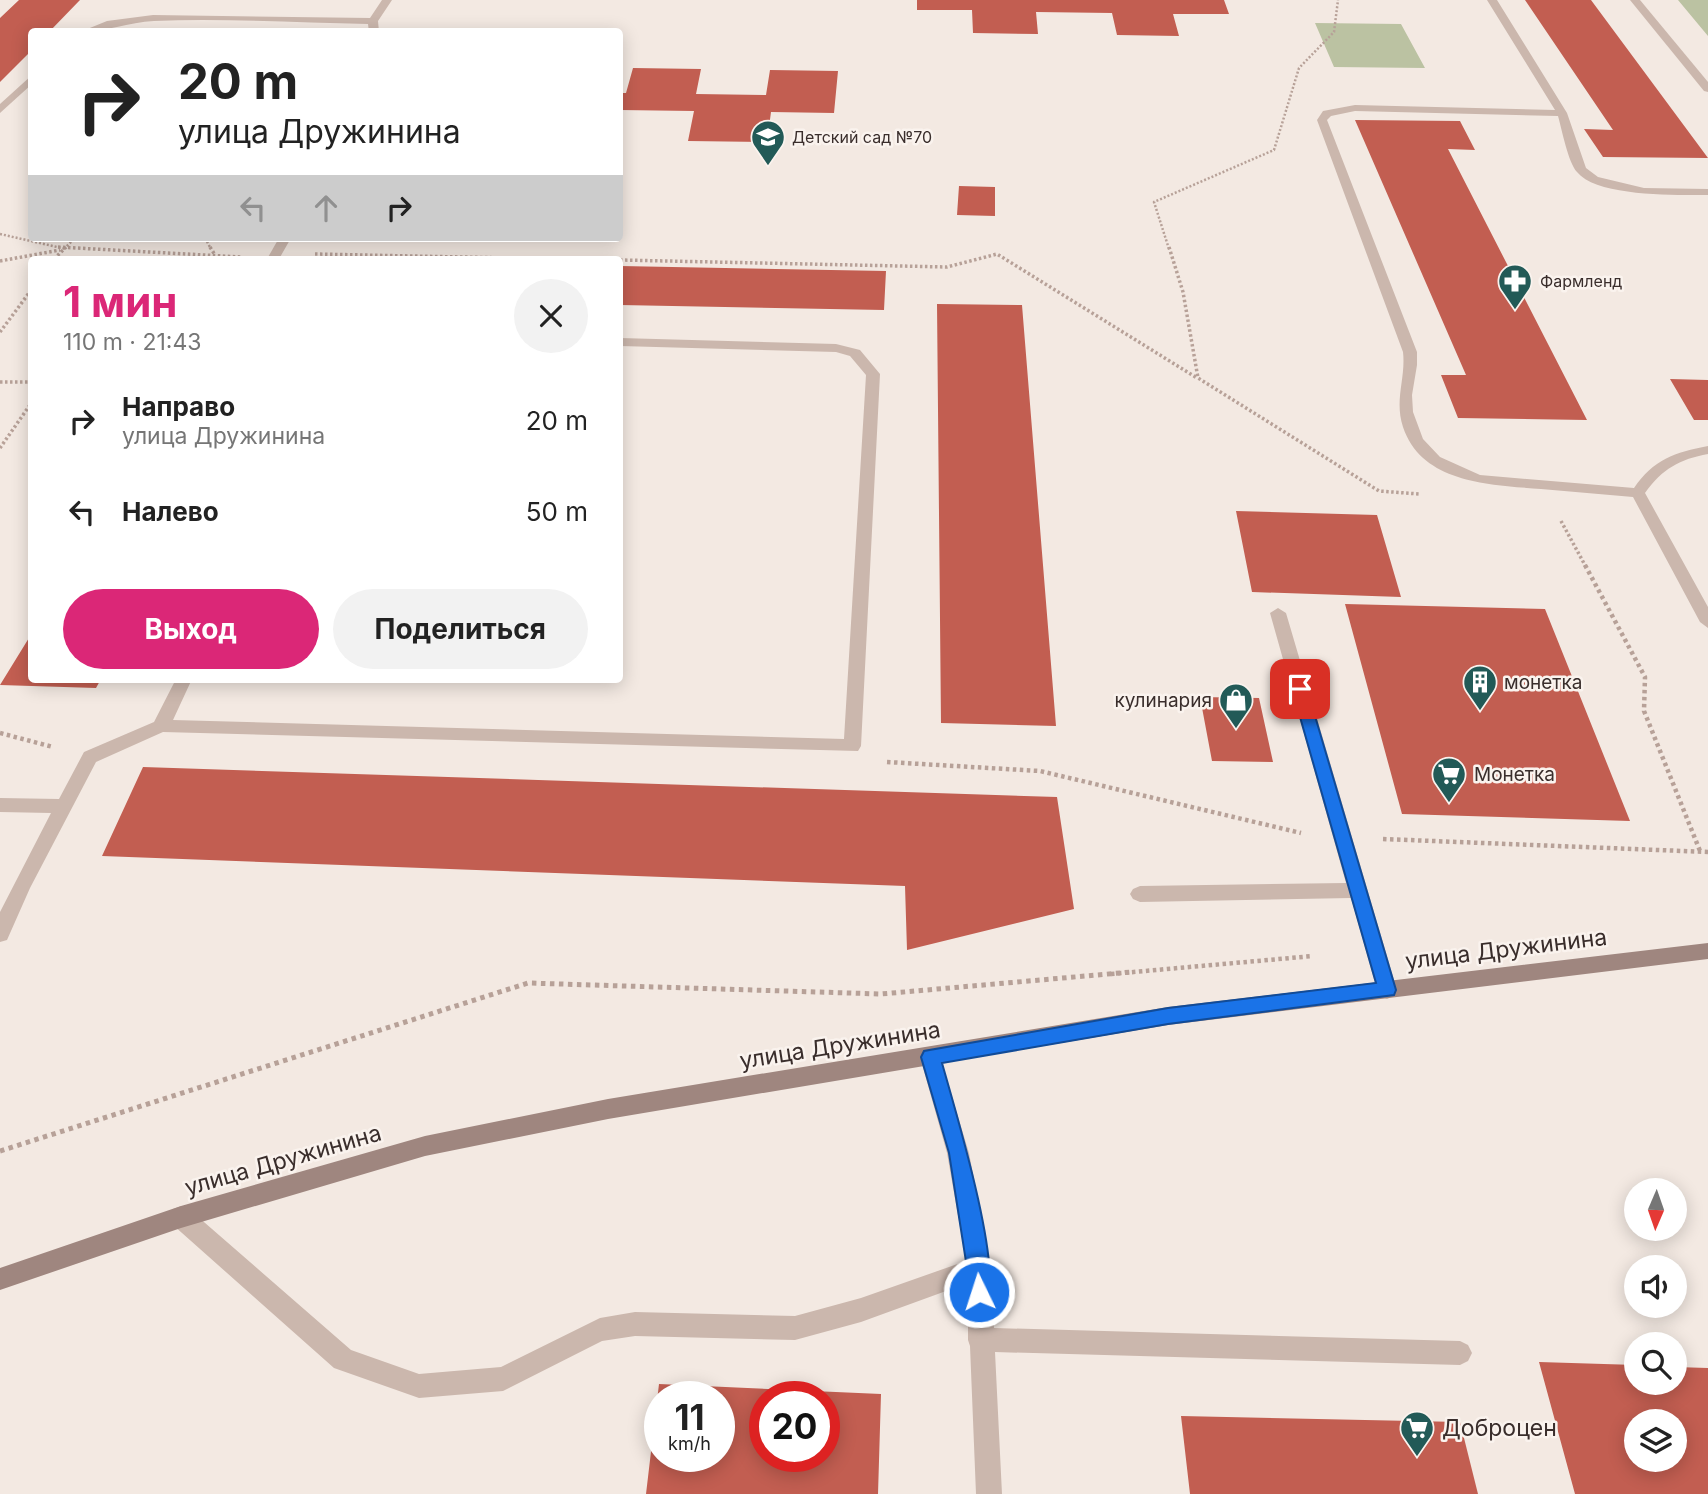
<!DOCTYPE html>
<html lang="ru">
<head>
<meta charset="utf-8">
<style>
  :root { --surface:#fff; --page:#f2f2f2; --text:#222; --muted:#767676; --accent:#db2777 }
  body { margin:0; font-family:Inter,sans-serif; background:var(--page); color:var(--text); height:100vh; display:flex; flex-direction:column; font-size:26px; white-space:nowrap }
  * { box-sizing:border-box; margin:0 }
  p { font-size:23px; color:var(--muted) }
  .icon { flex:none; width:38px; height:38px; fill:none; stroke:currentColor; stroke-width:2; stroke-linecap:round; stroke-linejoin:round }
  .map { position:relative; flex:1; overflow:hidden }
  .sheet { position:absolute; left:28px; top:256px; width:595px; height:427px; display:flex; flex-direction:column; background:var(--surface); border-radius:7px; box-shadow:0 4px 18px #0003 }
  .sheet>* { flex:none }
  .hud { position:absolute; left:28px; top:28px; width:595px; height:214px; border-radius:7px; box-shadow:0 4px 18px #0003; background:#fff; color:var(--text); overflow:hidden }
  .needle { width:46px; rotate:182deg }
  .buttons { position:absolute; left:1624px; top:1178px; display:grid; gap:14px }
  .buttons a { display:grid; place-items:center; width:63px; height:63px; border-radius:50%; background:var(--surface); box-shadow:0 4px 18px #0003; font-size:35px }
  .speed { position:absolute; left:644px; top:1381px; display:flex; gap:14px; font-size:35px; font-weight:700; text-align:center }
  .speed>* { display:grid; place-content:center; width:91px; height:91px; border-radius:50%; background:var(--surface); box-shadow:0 4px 18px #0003; line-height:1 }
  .speed small { font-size:18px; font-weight:400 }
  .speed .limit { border:10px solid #d22; background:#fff; color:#111 }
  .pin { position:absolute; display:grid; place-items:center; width:60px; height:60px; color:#fff; margin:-30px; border-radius:14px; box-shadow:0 4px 10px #0006 }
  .me { position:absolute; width:77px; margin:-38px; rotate:356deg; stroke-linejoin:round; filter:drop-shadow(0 0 5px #0008) }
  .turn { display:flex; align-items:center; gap:24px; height:147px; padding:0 35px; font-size:32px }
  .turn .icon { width:91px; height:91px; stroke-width:2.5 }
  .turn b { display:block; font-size:49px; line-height:60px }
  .lanes { display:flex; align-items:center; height:66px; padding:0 35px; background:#0003; justify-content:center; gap:35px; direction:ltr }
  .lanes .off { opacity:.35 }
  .round { display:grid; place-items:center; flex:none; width:74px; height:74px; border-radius:37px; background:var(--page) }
  .head { display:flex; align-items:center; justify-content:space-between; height:119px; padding:0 35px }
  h1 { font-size:42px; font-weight:700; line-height:52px; color:var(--accent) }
  .action { display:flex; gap:14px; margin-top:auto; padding:14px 35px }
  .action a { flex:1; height:80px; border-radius:42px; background:var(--accent); color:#fff; font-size:28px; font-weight:700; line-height:80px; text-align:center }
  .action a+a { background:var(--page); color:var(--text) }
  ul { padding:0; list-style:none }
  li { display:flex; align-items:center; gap:21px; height:91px; padding:0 35px }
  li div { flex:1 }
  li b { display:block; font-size:26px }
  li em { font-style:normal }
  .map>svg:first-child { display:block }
  .green { fill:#bbc2a2 }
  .building { fill:#c25e51; fill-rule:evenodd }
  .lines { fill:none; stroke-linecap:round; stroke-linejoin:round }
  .path-far3 { stroke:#b7a198; stroke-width:2.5; stroke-dasharray:2 2; stroke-linecap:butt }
  .path-far2 { stroke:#b7a198; stroke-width:3.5; stroke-dasharray:2.5 2.5; stroke-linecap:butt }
  .path-far1 { stroke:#b7a198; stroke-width:4.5; stroke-dasharray:3.5 3.5; stroke-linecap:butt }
  .path { stroke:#b7a198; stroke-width:5; stroke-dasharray:4.5 4.5; stroke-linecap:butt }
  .service { fill:#cbb7ad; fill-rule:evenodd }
  .minor { fill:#cbb7ad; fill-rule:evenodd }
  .tertiary { fill:#cbb7ad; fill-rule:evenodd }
  .secondary { fill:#9f867f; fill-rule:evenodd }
  .route { fill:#1a73e8; stroke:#114b97; stroke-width:2 }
  .labels { text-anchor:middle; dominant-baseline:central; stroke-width:5; stroke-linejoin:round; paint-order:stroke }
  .far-poi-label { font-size:16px; fill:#3a2e2c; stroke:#faf3ee; text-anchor:start }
  .poi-label { font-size:19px; fill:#3a2e2c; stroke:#faf3ee; text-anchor:start }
  .near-street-label { font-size:23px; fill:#3a2e2c; stroke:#faf3ee }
  .near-poi-label { font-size:23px; fill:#3a2e2c; stroke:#faf3ee; text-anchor:start }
</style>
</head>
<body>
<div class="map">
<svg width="1708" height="1494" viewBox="0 0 1708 1494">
  <rect width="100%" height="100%" fill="#f3e9e2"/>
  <path class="green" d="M1678,0H1708V36Z
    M1315,23L1401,24L1425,68L1334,67Z"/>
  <path class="building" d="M19,0H80L49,32H32V50L0,82V18Z
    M917,0H1224L1229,14H1173L1179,36L1117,35L1112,13L1036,12L1038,34L973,33L972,10H917Z
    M1525,0H1591L1708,158L1603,157L1584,129L1613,130Z
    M633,68L701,69L696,94L766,95L770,70L838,71L834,113L771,112L767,142L688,141L694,111L620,110V93H626Z
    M1355,120L1460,121L1475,150L1448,149L1587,420L1458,418L1441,375H1466Z
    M959,186L995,187V216L957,215Z
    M620,266L886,271L884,310L620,305Z
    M937,304L1022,305L1056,726L941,723Z
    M1670,379L1708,380V420H1694Z
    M1236,511L1377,515L1401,597L1252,592Z
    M1345,604L1545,609L1630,821L1402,814Z
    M32,633V679H101L96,688L0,685Z
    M1200,697L1259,698L1273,762L1212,761Z
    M143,767L1057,797L1074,909L907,950L905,886L102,856Z
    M1539,1362L1636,1365V1382H1675V1367L1708,1368V1494H1575ZM1636,1421H1675V1460H1636Z
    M659,1384L881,1394L878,1494H646ZM660,1396H719V1456H660ZM765,1396H824V1456H765Z
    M1181,1416L1460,1422L1478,1494H1190Z"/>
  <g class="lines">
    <path class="path-far3" d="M0,234L66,249
      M205,238L211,249
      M64,249L75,238
      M1169,249L1154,202L1274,150L1299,68L1334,32L1338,0"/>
    <path class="path-far2" d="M58,247L241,257
      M210,247L215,255
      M1169,247L1183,292L1198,378L1379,491L1419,494
      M315,254L559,259
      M54,259L66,247
      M620,260L947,267L997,254L1197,378
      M0,261L60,250
      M0,332L32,289
      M0,382H32
      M0,448L32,402
      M1561,521L1586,567"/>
    <path class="path-far1" d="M1585,565L1645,677L1644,711L1700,851
      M0,733L53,747
      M887,762L1040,771L1301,833
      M1383,839L1708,852
      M1111,974L1313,956"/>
    <path class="path" d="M0,1151L528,983L881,994L1131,972"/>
    <path class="service" d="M382,0H392L378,21L379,32H369L368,24C297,23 225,18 154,21C129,22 105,32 80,32L107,21L153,15L370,18Z
      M1487,0H1497L1567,113L1586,168L1598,177L1644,188L1708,189V195C1677,195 1597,197 1577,172C1568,162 1562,130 1558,116L1355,111L1331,116L1327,120L1417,352V365L1412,395L1413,412L1423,439L1440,457L1480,475L1634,488C1653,460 1675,452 1708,446V454C1680,459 1662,469 1645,493L1708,607V628L1700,622L1633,497C1602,494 1572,492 1541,489C1492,485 1422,484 1403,427C1394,400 1406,378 1403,352L1317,120L1323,111L1355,105L1555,110Z
      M32,75V84L0,113V104Z
      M279,238H291L279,259H267Z
      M620,338L836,344L860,350L880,374L861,746L858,751L163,732L96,762L30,888L7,940L0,942V912L51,813L0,812V798L59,799L84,752L154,722L176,679H192L173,720L844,739L866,375L850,356L836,352L620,346Z
      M930,1048L937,1050L940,1057L969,1153L991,1268L994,1328L1460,1341L1468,1345L1472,1353L1468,1361L1460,1365L995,1352L1002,1494H976L970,1346L968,1340V1283L861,1322L795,1340L635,1336L602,1341L503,1391L419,1398L334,1368L173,1225L170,1217L173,1209L181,1206L189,1209L351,1350L419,1374L501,1367L600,1318L635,1312L795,1316L861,1298L966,1261L947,1153L920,1057L923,1050Z"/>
    <path class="minor" d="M1278,608L1286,613L1397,990L1394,996L1387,999L1380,996L1377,990L1351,898L1140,902L1133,899L1130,894L1133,889L1140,886L1346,883L1270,613Z"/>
    <path class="tertiary" d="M1630,0H1640L1708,82V92L1704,91Z"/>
    <path class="secondary" d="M1708,943V959L1168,1025L608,1119L425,1156L181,1228L0,1290V1268L181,1206L425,1136L608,1099L1168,1007Z"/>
  </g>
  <path class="route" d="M1300,683L1307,689L1396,990L1394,995L1168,1024L942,1063C954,1106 1002,1263 987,1300L979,1303L972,1300L949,1153L921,1057L924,1051L1168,1008L1376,983L1292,689Z"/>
  <defs>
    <g id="school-pin" transform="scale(1.75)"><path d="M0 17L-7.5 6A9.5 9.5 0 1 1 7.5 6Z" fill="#225a57" stroke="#faf3ee"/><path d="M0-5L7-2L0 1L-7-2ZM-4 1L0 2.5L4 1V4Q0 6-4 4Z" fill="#fff"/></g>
    <g id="pharmacy-pin" transform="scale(1.75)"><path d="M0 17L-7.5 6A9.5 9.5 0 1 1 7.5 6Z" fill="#225a57" stroke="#faf3ee"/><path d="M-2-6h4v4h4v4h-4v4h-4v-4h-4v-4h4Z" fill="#fff"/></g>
    <g id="building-pin" transform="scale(1.75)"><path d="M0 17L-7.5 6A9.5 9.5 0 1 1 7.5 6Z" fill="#225a57" stroke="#faf3ee"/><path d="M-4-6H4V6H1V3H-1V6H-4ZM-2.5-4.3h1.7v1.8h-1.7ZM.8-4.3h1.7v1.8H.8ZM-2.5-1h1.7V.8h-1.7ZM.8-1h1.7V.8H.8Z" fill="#fff"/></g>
    <g id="shop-pin" transform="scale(1.75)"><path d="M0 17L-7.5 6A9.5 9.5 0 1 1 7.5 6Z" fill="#225a57" stroke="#faf3ee"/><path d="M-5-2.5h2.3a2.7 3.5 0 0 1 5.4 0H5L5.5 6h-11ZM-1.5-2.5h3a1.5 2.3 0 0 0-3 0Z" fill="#fff"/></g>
    <g id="supermarket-pin" transform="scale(1.75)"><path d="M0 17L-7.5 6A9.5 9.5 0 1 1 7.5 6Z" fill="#225a57" stroke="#faf3ee"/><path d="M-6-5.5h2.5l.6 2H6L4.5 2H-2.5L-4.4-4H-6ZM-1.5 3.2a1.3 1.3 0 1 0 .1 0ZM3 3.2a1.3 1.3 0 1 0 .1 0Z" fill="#fff"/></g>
  </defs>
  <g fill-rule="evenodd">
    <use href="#school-pin" x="768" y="137"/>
    <use href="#pharmacy-pin" x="1515" y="281"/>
    <use href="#building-pin" x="1480" y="682"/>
    <use href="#shop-pin" x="1236" y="700"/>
    <use href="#supermarket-pin" x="1449" y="774"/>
    <use href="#supermarket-pin" x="1417" y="1428"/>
  </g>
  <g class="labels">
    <g class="far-poi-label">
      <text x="792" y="137">Детский сад №70</text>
      <text x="1540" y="281">Фармленд</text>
    </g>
    <g class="poi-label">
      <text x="1504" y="682">монетка</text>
      <text x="1212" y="700" text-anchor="end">кулинария</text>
      <text x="1474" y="774">Монетка</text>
    </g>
    <g class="near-street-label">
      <text transform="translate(1506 949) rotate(-7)">улица Дружинина</text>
      <text transform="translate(840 1045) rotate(-9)">улица Дружинина</text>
      <text transform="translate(283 1160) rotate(-16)">улица Дружинина</text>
    </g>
    <g class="near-poi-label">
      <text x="1442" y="1428">Доброцен</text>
    </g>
  </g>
</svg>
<div class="buttons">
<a><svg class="needle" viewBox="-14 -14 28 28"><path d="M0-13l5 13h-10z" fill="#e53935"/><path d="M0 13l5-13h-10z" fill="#767676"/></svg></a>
<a><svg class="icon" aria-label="sound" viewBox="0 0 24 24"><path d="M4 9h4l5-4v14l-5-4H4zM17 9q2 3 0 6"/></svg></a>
<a><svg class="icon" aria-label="search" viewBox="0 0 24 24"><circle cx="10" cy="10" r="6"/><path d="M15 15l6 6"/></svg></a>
<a><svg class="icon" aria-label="layers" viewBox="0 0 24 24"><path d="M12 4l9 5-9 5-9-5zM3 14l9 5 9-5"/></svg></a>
</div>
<div class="speed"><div>11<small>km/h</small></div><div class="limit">20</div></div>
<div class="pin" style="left:1300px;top:689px;background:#d93025"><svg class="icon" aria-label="arrive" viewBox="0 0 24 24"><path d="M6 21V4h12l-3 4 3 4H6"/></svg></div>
<svg class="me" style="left:979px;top:1292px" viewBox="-20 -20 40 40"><circle r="17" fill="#1a73e8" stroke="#fff" stroke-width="3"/><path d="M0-11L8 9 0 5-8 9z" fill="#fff"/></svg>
<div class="hud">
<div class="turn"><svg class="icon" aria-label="right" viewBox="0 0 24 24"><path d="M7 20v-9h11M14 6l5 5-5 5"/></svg><div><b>20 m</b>улица Дружинина</div></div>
<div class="lanes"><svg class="icon off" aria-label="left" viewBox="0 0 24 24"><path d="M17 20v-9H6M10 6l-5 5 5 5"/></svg><svg class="icon off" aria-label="ahead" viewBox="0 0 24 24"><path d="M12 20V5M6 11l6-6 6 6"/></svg><svg class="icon" aria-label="right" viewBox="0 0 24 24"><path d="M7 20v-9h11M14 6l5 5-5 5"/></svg></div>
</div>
<section class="sheet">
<div class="head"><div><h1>1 мин</h1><p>110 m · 21:43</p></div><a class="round"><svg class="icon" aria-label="close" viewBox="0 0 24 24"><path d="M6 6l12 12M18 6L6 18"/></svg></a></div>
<ul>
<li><svg class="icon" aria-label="right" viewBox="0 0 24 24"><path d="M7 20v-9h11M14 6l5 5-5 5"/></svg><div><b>Направо</b><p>улица Дружинина</p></div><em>20 m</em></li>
<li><svg class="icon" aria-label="left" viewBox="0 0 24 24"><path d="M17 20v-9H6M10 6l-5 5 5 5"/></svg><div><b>Налево</b></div><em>50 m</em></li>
</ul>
<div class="action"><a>Выход</a><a>Поделиться</a></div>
</section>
</div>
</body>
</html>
